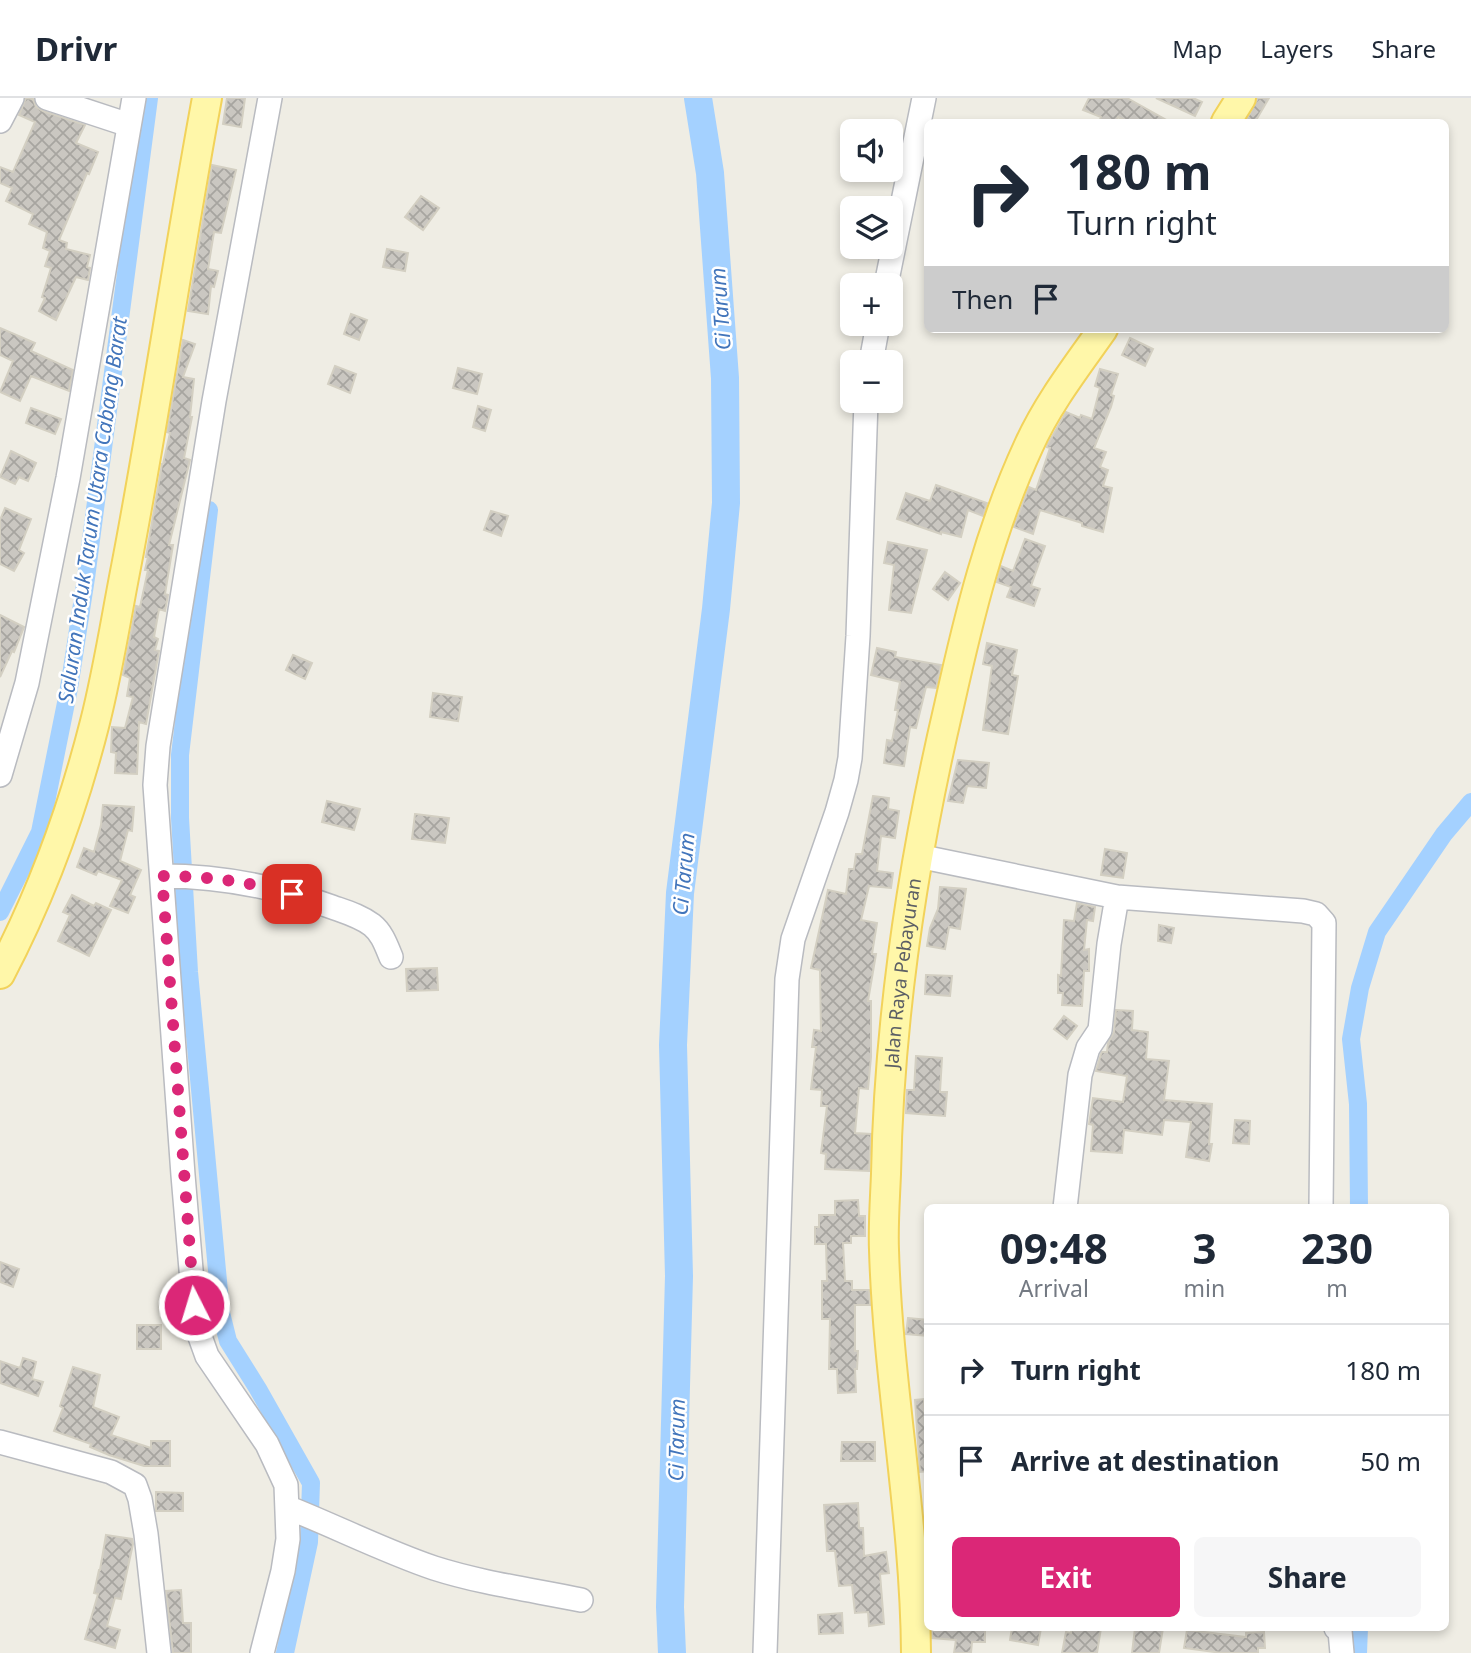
<!DOCTYPE html>
<html lang="en">
<head>
<meta charset="utf-8">
<style>
  :root { --surface:#fff; --page:#f6f6f7; --text:#1f2937; --muted:#747a83; --line:#e0e1e3; --accent:#db2777 }
  body { margin:0; font-family:"Noto Sans",sans-serif; background:var(--page); color:var(--text); height:100vh; display:flex; flex-direction:column; font-size:26px; white-space:nowrap }
  * { box-sizing:border-box; margin:0 }
  p { font-size:23px; color:var(--muted) }
  .icon { flex:none; width:38px; height:38px; fill:none; stroke:currentColor; stroke-width:2; stroke-linecap:round; stroke-linejoin:round }
  .map { position:relative; flex:1; overflow:hidden }
  .sheet { position:absolute; left:924px; top:1106px; width:525px; height:427px; display:flex; flex-direction:column; background:var(--surface); border-radius:10px; box-shadow:0 4px 10px #0003 }
  .sheet>* { flex:none }
  .guide { position:absolute; left:924px; top:21px; width:525px; height:214px; border-radius:10px; box-shadow:0 4px 10px #0003; background:#fff; color:var(--text); overflow:hidden }
  .buttons { position:absolute; left:840px; top:21px; display:grid; gap:14px }
  .buttons a { display:grid; place-items:center; width:63px; height:63px; border-radius:10px; background:var(--surface); box-shadow:0 4px 10px #0003; font-size:35px }
  .pin { position:absolute; display:grid; place-items:center; width:60px; height:60px; color:#fff; margin:-30px; border-radius:14px; box-shadow:0 4px 10px #0006 }
  .me { position:absolute; width:77px; margin:-38px; rotate:355deg; stroke-linejoin:round; filter:drop-shadow(0 0 5px #0008) }
  .turn { display:flex; align-items:center; gap:24px; height:147px; padding:0 28px; font-size:32px }
  .turn .icon { width:91px; height:91px; stroke-width:2.5 }
  .turn b { display:block; font-size:49px; line-height:60px }
  .then { display:flex; align-items:center; height:66px; padding:0 28px; background:#0003; gap:14px; font-size:26px }
  .eta { display:flex; justify-content:space-evenly; align-items:center; height:119px; text-align:center }
  .eta b { font-size:42px; font-weight:700; line-height:49px }
  .cta { display:flex; gap:14px; margin-top:auto; padding:14px 28px }
  .cta a { flex:1; height:80px; border-radius:10px; background:var(--accent); color:#fff; font-size:28px; font-weight:700; line-height:80px; text-align:center }
  .cta a+a { background:var(--page); color:var(--text) }
  ul { padding:0; list-style:none }
  li { display:flex; align-items:center; gap:21px; height:91px; padding:0 28px; border-top:2px solid var(--line) }
  li div { flex:1 }
  li b { display:block; font-size:26px }
  li em { font-style:normal }
  header { display:flex; align-items:center; gap:42px; box-sizing:border-box; height:98px; padding:0 35px; background:var(--surface); border-bottom:2px solid var(--line) }
  header strong { font-size:33px }
  nav { display:flex; gap:38px; margin-inline-start:auto; font-size:24px }
  .map>svg:first-child { display:block }
  .lines { fill:none; stroke-linecap:round; stroke-linejoin:round }
  .canal { stroke:#a4d1ff; stroke-width:18 }
  .river { stroke:#a4d1ff; stroke-width:28 }
  .building { fill:url(#building-cross-hatch); stroke:#d3cfc2; stroke-width:2 }
  .minor-casing { stroke:#b9bbc0; stroke-width:26 }
  .major-casing { stroke:#f2d25a; stroke-width:32 }
  .minor { stroke:#fff; stroke-width:23 }
  .major { stroke:#fff7a9; stroke-width:28 }
  .route { stroke:#db2777; stroke-width:12; stroke-dasharray:0 21.6 }
  .labels { text-anchor:middle; dominant-baseline:central; stroke-width:5; stroke-linejoin:round; paint-order:stroke }
  .street-label { font-size:19px; fill:#5c5f65; stroke:#fff }
  .water-label { font-size:21px; font-style:italic; fill:#4275bb; stroke:#fff }
</style>
</head>
<body>
<header>
<strong>Drivr</strong>
<nav><a>Map</a><a>Layers</a><a>Share</a></nav>
</header>
<div class="map">
<svg width="1471" height="1555" viewBox="0 0 1471 1555">
  <defs>
    <pattern id="building-cross-hatch" width="8" height="8" patternUnits="userSpaceOnUse" patternTransform="scale(1.75)"><rect width="8" height="8" fill="#cac7c1"/><path d="M0 0l8 8M0 8l8-8" fill="none" stroke="#a7a5a0"/></pattern>
  </defs>
  <rect width="100%" height="100%" fill="#efede4"/>
  <g class="lines">
    <path class="canal" d="M209,412L180,657V720L189,874L221,1215L228,1243L258,1291L311,1385L309,1444L285,1555
      M0,814L40,734L69,590L86,480L149,0
      M1359,1110L1358,1006L1351,941L1360,890L1377,834L1444,736L1471,704
      M1358,1555L1359,1530"/>
    <path class="river" d="M672,1555L670,1509L679,1178L673,947L680,795L716,511L726,405L725,280L710,75L698,0"/>
  </g>
  <path class="building" d="M26,0L33,1L36,9L43,13L85,27L76,45L98,54L89,76L87,75L59,142L67,145L66,151L90,157L87,169L90,170L88,182L76,179L56,222L39,213L45,200L42,199L51,170L45,168L50,153L43,150L47,134L29,126L33,116L6,103L12,90L0,85V69L13,74L35,24L19,17Z
    M227,0H245L241,29L223,26Z
    M1089,0H1127L1170,24H1128L1118,19L1116,24H1099L1101,19L1083,12Z
    M1156,0H1193L1202,4L1195,18Z
    M1258,0H1269L1255,24H1245Z
    M212,67L236,72L221,135L214,134L208,171L218,173L214,189L211,188L208,216L188,213Z
    M421,98L439,110L423,132L405,119Z
    M387,151L408,155L405,173L383,169Z
    M351,216L367,222L359,242L344,236Z
    M0,230L35,245L31,253L73,272L69,293L31,278L20,303L0,294L13,263L0,257Z
    M1130,240L1153,251L1145,268L1122,257Z
    M183,242L195,246L183,279L194,281L190,319H192L184,360L190,362L169,447H173L165,496L168,497L165,513L159,511L154,539L158,541L155,552L159,553L146,626L139,624L137,676L115,675L116,655L111,654L112,629L125,630L133,599L127,598L130,580L123,577L136,508L140,509L148,472H145L148,459H146L162,366H163L170,335L167,334Z
    M335,268L356,276L350,295L328,286Z
    M458,270L482,276L477,296L453,290Z
    M1100,271L1118,276L1111,297L1114,298L1111,309L1094,350L1106,354L1100,369L1108,372L1103,388L1112,390L1103,434L1082,428V425L1040,412L1033,436L1014,429L1029,389L1036,392L1050,350L1047,349L1048,346L1066,314L1080,320L1081,317L1092,321L1100,290L1095,288Z
    M478,308L491,312L485,333L473,329Z
    M31,310L61,321L55,336L26,325Z
    M11,353L36,365L28,383L19,379L15,386L0,379Z
    M936,387L987,405L983,418L968,412L961,439L941,434V436L897,421L906,395L930,403Z
    M5,410L31,421L19,452L24,455L14,473L0,466V422Z
    M491,413L508,418L501,438L484,432Z
    M1025,441L1045,448L1031,488L1040,491L1034,508L1007,499L1011,489L997,484L1001,468L1013,473Z
    M888,444L927,452L911,515L889,512L894,467L884,465Z
    M945,474L960,485L948,502L933,491Z
    M0,517L24,529L14,554L12,553L0,579Z
    M987,545L1017,552L1012,577L1018,578L1008,636L983,632L992,568L983,566Z
    M877,550L896,554L895,559L941,567L936,590L926,589L916,630L910,629L904,668L884,665L887,642L892,643L898,612H895L900,584L871,577Z
    M293,557L312,565L305,581L286,572Z
    M433,595L462,599L458,623L430,619Z
    M958,662L989,665L986,690L967,688L963,705L948,703Z
    M873,698L889,700L888,711L899,713L895,740L881,738L877,773L893,775L891,790L869,788L861,822L877,825L872,856H876L868,903H871V959L868,991L859,990L855,1035L871,1036L869,1073L825,1071L826,1056L821,1055L827,1008H821L822,992L811,991L816,949H812L814,932L821,933L820,872L811,870L828,792L846,796L849,771H854L856,756H862Z
    M327,703L360,711L354,732L322,724Z
    M103,707L134,709L132,733L128,732L120,763L141,772L130,797L135,799L128,815L110,808L122,782L98,773L96,777L77,769L84,750L94,754L101,727Z
    M415,716L449,720L445,745L412,741Z
    M1105,751L1127,755L1123,780L1101,777Z
    M940,789L966,791L960,831L949,829L945,851L927,848L930,830L938,811Z
    M72,797L94,808L96,805L111,812L89,858L58,843L70,817L63,814Z
    M1077,805L1095,809L1093,823L1087,822L1084,852L1089,851V873H1084L1082,908L1062,907L1063,895H1058V877L1061,878L1064,822L1074,823Z
    M1159,827L1174,830L1171,845L1158,843Z
    M437,870L438,892L407,893L406,871Z
    M926,877L952,878L950,898L925,896Z
    M1116,912L1133,913L1132,932L1148,934L1146,961L1169,963L1164,1002L1212,1006L1209,1046H1212L1209,1063L1186,1059L1191,1024L1164,1022L1162,1037L1124,1032L1122,1055L1091,1053L1093,1027L1089,1026L1093,1000L1123,1004L1127,978L1096,973L1101,956L1102,954H1107L1108,945L1114,934Z
    M1064,918L1077,928L1067,941L1054,931Z
    M916,958L942,960L940,994H947L945,1018L906,1015L907,992H914Z
    M1235,1022L1250,1023L1249,1046L1233,1045Z
    M858,1102L859,1118H865V1138H851V1145H843L845,1183H852V1192H869L870,1207H855V1253H858L857,1271H855L856,1294L838,1295L837,1271H829L830,1221H822V1183H827L826,1146H815V1129H819V1117H835V1103Z
    M0,1164L19,1171L13,1189L0,1184Z
    M908,1220L928,1222V1238L906,1236Z
    M137,1227H161V1251H137Z
    M23,1260L36,1264L32,1281L43,1284L38,1298L0,1285V1263L20,1270Z
    M73,1269L100,1277L93,1309L119,1319L111,1337L151,1350V1343H170V1368H144L109,1357L90,1349L91,1346L54,1333L63,1310L60,1308Z
    M924,1301L928,1373L920,1374L915,1302Z
    M842,1344H875V1363H841Z
    M156,1394L183,1395V1413H156Z
    M858,1405L859,1430H863L864,1458L886,1454L889,1475L880,1476L884,1526L869,1528L868,1514L855,1515L852,1487L839,1488L835,1453H827L824,1407Z
    M106,1437L132,1441L133,1446L121,1501L115,1500L107,1528L120,1532L115,1550L85,1541L98,1496L94,1495L99,1472H100Z
    M181,1492L183,1525H191V1555H173L166,1493Z
    M842,1515L843,1535L819,1536L818,1517Z
    M932,1530H985V1544H972L971,1555H954L956,1542L932,1540Z
    M1012,1530H1041L1038,1547L1010,1542Z
    M1072,1530H1101L1097,1555H1062L1066,1534L1071,1535Z
    M1135,1530H1163L1159,1555H1132Z
    M1187,1532L1246,1539V1535L1264,1534L1265,1550H1258V1555H1222L1184,1550Z"/>
  <g class="lines">
    <g class="minor-casing">
      <path id="minor" d="M47,0L129,27
        M0,23L12,0
        M886,187L924,0
        M871,264L878,226
        M0,677L27,585L68,380L134,0
        M918,758L1117,799L1303,813L1316,816L1324,825L1321,1110
        M162,778C221,778 277,789 332,809C346,814 360,818 372,827C382,835 386,847 391,859
        M1065,1110L1080,977L1088,950L1100,932L1109,846L1117,799
        M0,1344L111,1374L135,1387L140,1401L146,1436L159,1555
        M289,1410C337,1429 384,1453 434,1470C481,1485 532,1492 581,1502
        M1336,1530L1340,1533L1342,1555
        M262,1555L283,1473L288,1441L286,1387L267,1346L207,1258L198,1233L194,1207L183,1077L155,687L158,648L214,303L270,0
        M765,1555L787,881L793,841L837,714L846,682L850,660L858,538L866,303"/>
    </g>
    <g class="major-casing">
      <g id="major">
        <path d="M1226,24L1241,0"/>
        <path d="M0,876C42,796 73,711 95,624C108,573 116,520 126,469C156,313 178,156 207,0"/>
        <path id="s1" d="M916,1555C915,1420 888,1287 884,1152C883,1127 885,1101 886,1076C889,918 913,762 949,608C969,518 990,431 1029,347C1048,305 1077,268 1103,231"/>
      </g>
    </g>
    <use href="#minor" class="minor"/>
    <use href="#major" class="major"/>
  </g>
  <g class="lines">
    <path class="route" d="M194,1207L162,778C206,778 250,784 292,796"/>
  </g>
  <g class="labels">
    <g class="street-label">
      <text stroke="none"><textPath href="#s1" startOffset="682">Jalan Raya Pebayuran</textPath></text>
    </g>
    <g class="water-label">
      <text transform="translate(720 211) rotate(-94)">Ci Tarum</text>
      <text transform="translate(92 412) rotate(-82)">Saluran Induk Tarum Utara Cabang Barat</text>
      <text transform="translate(683 776) rotate(-85)">Ci Tarum</text>
      <text transform="translate(676 1342) rotate(-89)">Ci Tarum</text>
    </g>
  </g>
</svg>
<div class="buttons">
<a><svg class="icon" aria-label="sound" viewBox="0 0 24 24"><path d="M4 9h4l5-4v14l-5-4H4zM17 9q2 3 0 6"/></svg></a>
<a><svg class="icon" aria-label="layers" viewBox="0 0 24 24"><path d="M12 4l9 5-9 5-9-5zM3 14l9 5 9-5"/></svg></a>
<a>+</a>
<a>−</a>
</div>
<div class="pin" style="left:292px;top:796px;background:#d93025"><svg class="icon" aria-label="arrive" viewBox="0 0 24 24"><path d="M6 21V4h12l-3 4 3 4H6"/></svg></div>
<svg class="me" style="left:194px;top:1207px" viewBox="-20 -20 40 40"><circle r="17" fill="#db2777" stroke="#fff" stroke-width="3"/><path d="M0-11L8 9 0 5-8 9z" fill="#fff"/></svg>
<div class="guide">
<div class="turn"><svg class="icon" aria-label="right" viewBox="0 0 24 24"><path d="M7 20v-9h11M14 6l5 5-5 5"/></svg><div><b>180 m</b>Turn right</div></div>
<div class="then">Then<svg class="icon" aria-label="arrive" viewBox="0 0 24 24"><path d="M6 21V4h12l-3 4 3 4H6"/></svg></div>
</div>
<section class="sheet">
<div class="eta">
<div><b>09:48</b><p>Arrival</p></div>
<div><b>3</b><p>min</p></div>
<div><b>230</b><p>m</p></div>
</div>
<ul>
<li><svg class="icon" aria-label="right" viewBox="0 0 24 24"><path d="M7 20v-9h11M14 6l5 5-5 5"/></svg><div><b>Turn right</b></div><em>180 m</em></li>
<li><svg class="icon" aria-label="arrive" viewBox="0 0 24 24"><path d="M6 21V4h12l-3 4 3 4H6"/></svg><div><b>Arrive at destination</b></div><em>50 m</em></li>
</ul>
<div class="cta"><a>Exit</a><a>Share</a></div>
</section>
</div>
</body>
</html>
